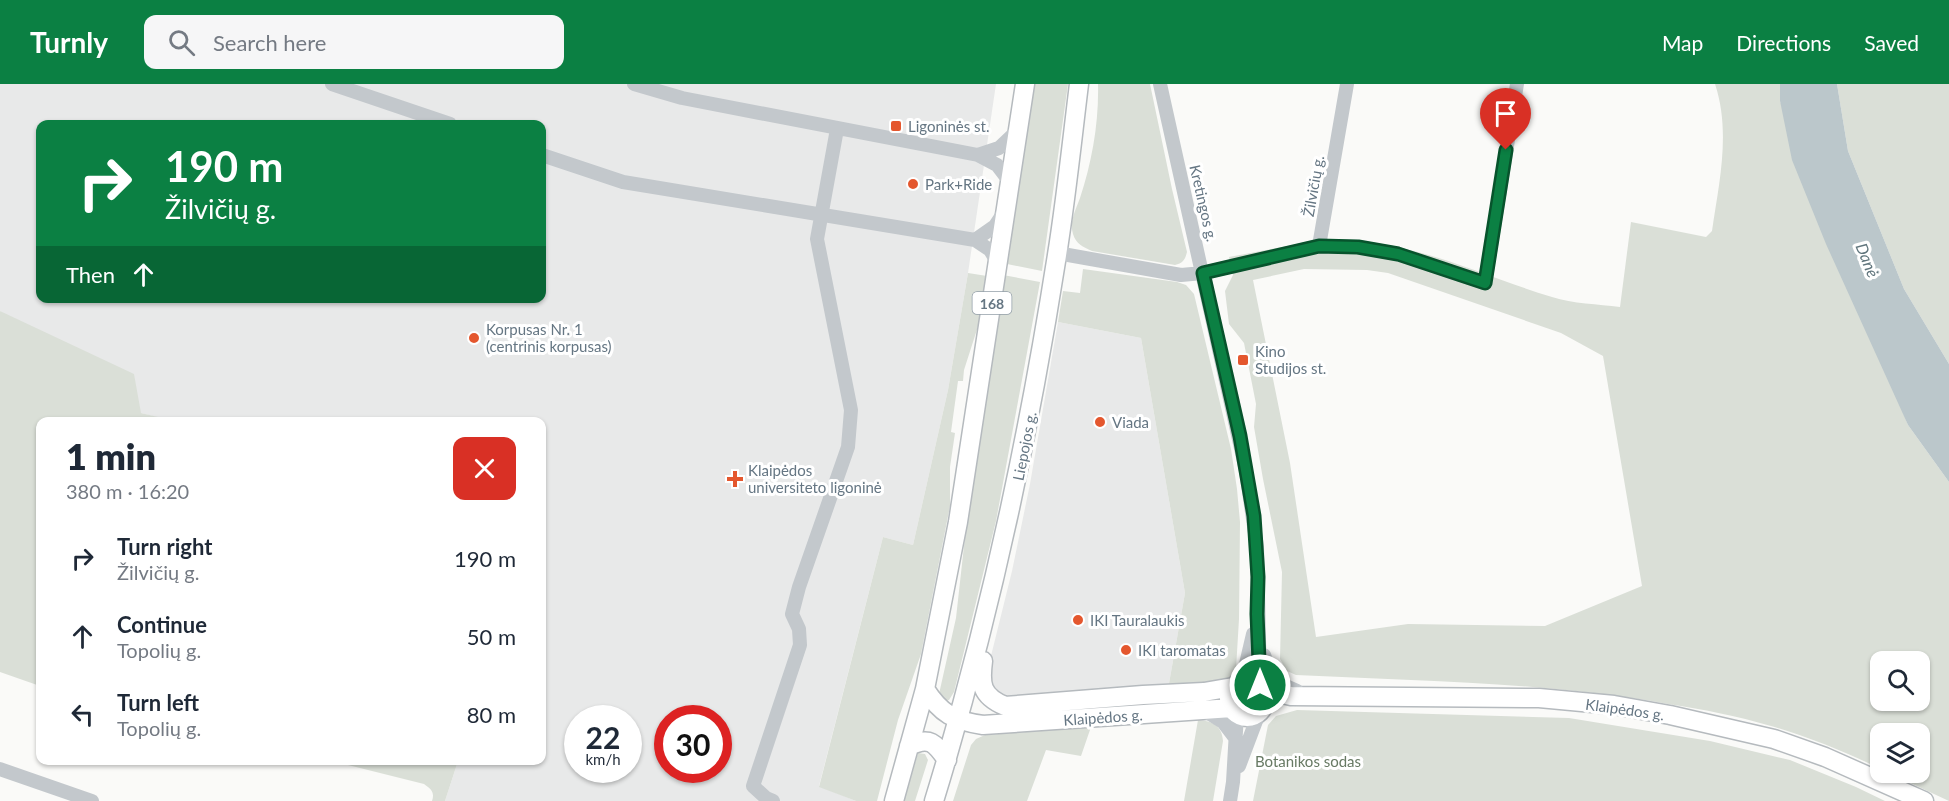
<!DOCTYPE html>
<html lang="en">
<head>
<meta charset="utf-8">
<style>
  :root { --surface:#fff; --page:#f6f6f7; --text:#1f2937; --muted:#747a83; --accent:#0b8043 }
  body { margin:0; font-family:Lato,sans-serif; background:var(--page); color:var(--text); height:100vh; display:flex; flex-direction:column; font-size:22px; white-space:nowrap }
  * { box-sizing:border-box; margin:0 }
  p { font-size:20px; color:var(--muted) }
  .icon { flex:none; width:33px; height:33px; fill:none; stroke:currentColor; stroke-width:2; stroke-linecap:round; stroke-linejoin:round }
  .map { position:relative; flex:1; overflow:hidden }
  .panel { position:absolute; left:36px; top:333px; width:510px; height:348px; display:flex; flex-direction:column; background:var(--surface); border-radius:12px; box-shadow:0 2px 4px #0004 }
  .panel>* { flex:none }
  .banner { position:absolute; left:36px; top:36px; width:510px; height:183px; border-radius:12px; box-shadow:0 2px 4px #0004; background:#0b8043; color:#fff; overflow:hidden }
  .controls { position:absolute; left:1870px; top:567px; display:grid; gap:12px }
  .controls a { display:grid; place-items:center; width:60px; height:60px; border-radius:12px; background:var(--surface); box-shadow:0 2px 4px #0004; font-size:30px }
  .speed { position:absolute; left:564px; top:621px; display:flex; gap:12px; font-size:30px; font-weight:700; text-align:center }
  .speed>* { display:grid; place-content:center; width:78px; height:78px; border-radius:50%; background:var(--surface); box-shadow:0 2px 4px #0004; line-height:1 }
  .speed small { font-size:15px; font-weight:400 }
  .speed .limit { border:9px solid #d22; background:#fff; color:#111 }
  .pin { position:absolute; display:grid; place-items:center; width:51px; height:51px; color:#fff; margin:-62px -26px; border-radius:50% 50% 50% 0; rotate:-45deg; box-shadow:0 0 6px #0007 }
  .pin .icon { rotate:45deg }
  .me { position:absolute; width:66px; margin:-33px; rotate:0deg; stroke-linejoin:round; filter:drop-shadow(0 0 4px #0008) }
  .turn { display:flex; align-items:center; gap:21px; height:126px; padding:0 30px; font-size:27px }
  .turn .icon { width:78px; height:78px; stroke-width:2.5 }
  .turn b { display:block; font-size:42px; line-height:51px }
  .then { display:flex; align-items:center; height:57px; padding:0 30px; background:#0003; gap:12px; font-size:22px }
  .round { display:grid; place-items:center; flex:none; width:63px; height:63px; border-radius:12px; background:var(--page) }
  .head { display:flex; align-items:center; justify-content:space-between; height:102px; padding:0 30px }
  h1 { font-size:36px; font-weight:800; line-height:45px }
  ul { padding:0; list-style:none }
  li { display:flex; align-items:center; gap:18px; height:78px; padding:0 30px }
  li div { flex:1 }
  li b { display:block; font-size:22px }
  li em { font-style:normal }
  header { display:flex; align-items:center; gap:36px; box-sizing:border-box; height:84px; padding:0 30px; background:var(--accent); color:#fff }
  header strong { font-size:28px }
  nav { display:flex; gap:33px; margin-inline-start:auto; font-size:21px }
  .search { width:420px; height:54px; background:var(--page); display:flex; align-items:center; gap:15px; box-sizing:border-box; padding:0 21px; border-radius:12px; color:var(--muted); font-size:22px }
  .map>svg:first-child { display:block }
  .built { fill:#e8e9e9; fill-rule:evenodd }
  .green { fill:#dadfd7; fill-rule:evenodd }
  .water { fill:#bbc7cb }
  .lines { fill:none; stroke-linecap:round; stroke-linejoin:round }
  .major-casing { stroke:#b5babe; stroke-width:21 }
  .minor { stroke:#c3c8cc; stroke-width:14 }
  .major { stroke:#fff; stroke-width:18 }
  .route-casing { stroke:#07532c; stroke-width:15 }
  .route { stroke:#0b8043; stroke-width:10 }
  .poi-dot { fill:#e4572e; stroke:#fff; stroke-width:2 }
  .labels { text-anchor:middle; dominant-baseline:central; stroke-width:6; stroke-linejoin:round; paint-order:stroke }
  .shield { fill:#fff; stroke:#939fa8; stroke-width:1.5 }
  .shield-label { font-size:14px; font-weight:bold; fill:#657683 }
  .poi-label { font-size:15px; fill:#657683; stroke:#fff; text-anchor:start }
  .street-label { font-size:15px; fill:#657683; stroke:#fff }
  .park-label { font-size:15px; fill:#687a64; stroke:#fff }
  .water-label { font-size:16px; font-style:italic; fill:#60757c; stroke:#fff }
</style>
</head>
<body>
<header>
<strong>Turnly</strong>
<div class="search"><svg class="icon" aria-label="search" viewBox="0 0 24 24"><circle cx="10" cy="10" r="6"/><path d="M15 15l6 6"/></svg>Search here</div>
<nav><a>Map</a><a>Directions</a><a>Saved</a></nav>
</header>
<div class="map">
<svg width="1949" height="717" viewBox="0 0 1949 717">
  <rect width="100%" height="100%" fill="#fafaf8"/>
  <path class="built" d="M0,0H996L968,189L948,306L913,461L883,453L819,702L856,717H445L458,677L542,676V338H175L141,329L0,227ZM40,40H542V214H40ZM578,634H628V686H578ZM668,634H718V686H668Z
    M1058,238L1141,254L1185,509L1168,605L1009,617L989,607V580L1012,487L1030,400Z"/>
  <path class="green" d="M1033,0H1068L1042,187L1007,180Z
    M1098,0H1150L1172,105L1187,168C1185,176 1183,179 1175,181L1092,167C1083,163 1076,160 1073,150C1069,138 1076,125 1080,114C1092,78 1099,38 1098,0Z
    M1715,0H1780V17L1908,341L1949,398V717L1889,689L1920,688V650H1881V685C1845,668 1809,653 1771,642C1737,632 1702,625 1668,620C1545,598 1420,597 1296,591L1287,587L1280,575L1282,488L1263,395L1254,343L1256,320L1244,259L1229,240L1225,207L1233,191L1229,173C1278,164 1327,152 1378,160C1438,168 1495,196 1552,213C1573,220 1598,220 1620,223L1631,138L1706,153L1712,147C1719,99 1731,48 1715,0ZM1304,185L1367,186L1388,189L1561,249L1603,272L1642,502L1545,542L1408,540L1316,553L1290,379L1253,196ZM1881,578H1920V616H1881Z
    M1837,0H1949V280L1904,205L1848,67Z
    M1083,185L1177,198L1186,201L1194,210L1231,365L1237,405L1240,438L1239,535L1236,585L1231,592L1223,598L1168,605L1185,509L1141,254L1058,238L1063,207L1080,209Z
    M968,189L987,192L981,233L964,286L963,297H958L951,348L955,349L950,383V422L921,570L898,636L877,717H856L819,703L883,453L913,461L948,306Z
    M1003,191L1040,198L996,437L954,608L949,616L944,617L939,610L956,534L966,444Z
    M0,227L134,290L141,329L175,337L40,338V602L0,588Z
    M1297,626L1569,634L1710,657L1790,676L1856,703L1885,717H1253L1268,641L1276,632Z
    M1198,636C1213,637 1222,642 1223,657L1213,717H1184Z
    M1091,643L1081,672L1046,666L1027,717H953L971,661L976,655L985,651Z
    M918,669L925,670L928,676L915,717H904Z
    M332,677L458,676V677L445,717H432C435,708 431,705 424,700Z"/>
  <path class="water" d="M1780,0H1837L1848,67L1904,205L1949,280V398L1908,341L1826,160L1792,76L1780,17Z"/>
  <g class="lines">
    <g class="major-casing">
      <path id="major" d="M983,577C980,600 981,612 1005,622L1143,611L1204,608L1233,603
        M1229 615a18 18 0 1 1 36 0a18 18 0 1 1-36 0Z
        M925,605C941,630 954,637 983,641L1232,624
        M1264,606L1291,612L1539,614L1614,621L1670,631L1774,655L1825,673L1924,717
        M909,662C930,652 935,659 947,676
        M894,717L925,605L958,438L1025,0
        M934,717C989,538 1028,356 1057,171C1066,115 1072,57 1079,0"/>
    </g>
    <path class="minor" d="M332,0L450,40
      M634,0L682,14L978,71L997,81L1010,98
      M1160,0L1246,387L1257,463L1260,601
      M542,71L623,98L975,156L990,166L998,179
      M978,71L999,64L1018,46
      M975,156L995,142L1003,130
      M1319,162L1358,163L1398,170L1485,199L1517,0
      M1057,169L1181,191L1203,189L1319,162L1347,0
      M1264,571C1273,595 1273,597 1297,607
      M1242,597L1253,550
      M1204,626L1223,638L1236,655
      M1239,682L1259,629
      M0,685L92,717
      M773,717L766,714L753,702L800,561L799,545L792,530L799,503L848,363L851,326L817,155L837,45
      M1230,717L1233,698L1237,630"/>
    <use href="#major" class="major"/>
  </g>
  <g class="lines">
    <g class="route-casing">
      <path id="route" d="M1260,601L1257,530L1258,493L1254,432L1240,352L1203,189L1319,162L1358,163L1398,170L1485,199L1506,66"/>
    </g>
    <use href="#route" class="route"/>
  </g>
  <g class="poi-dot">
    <rect x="890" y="36" width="12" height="12" rx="3"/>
    <circle cx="913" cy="100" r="6"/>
    <circle cx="474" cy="254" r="6"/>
    <rect x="1237" y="270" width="12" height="12" rx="3"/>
    <circle cx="1100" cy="338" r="6"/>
    <path d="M732 386h6v6h6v6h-6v6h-6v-6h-6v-6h6z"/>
    <circle cx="1078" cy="536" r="6"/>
    <circle cx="1126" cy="566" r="6"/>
  </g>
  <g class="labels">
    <rect class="shield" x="972.5" y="208" width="39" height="22" rx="4.5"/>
    <g class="shield-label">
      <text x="992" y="219">168</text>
    </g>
    <g class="poi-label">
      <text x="908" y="42">Ligoninės st.</text>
      <text x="925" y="100">Park+Ride</text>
      <text x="486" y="245">Korpusas Nr. 1<tspan x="486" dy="17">(centrinis korpusas)</tspan></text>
      <text x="1255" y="267">Kino<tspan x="1255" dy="17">Studijos st.</tspan></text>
      <text x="1112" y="338">Viada</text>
      <text x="748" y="386">Klaipėdos<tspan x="748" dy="17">universiteto ligoninė</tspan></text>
      <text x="1090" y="536">IKI Tauralaukis</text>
      <text x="1138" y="566">IKI taromatas</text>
    </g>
    <g class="street-label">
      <text transform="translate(1313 102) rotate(-80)">Žilvičių g.</text>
      <text transform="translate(1204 119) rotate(77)">Kretingos g.</text>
      <text transform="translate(1024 362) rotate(-79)">Liepojos g.</text>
      <text transform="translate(1625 625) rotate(8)">Klaipėdos g.</text>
      <text transform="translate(1103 633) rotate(-4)">Klaipėdos g.</text>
    </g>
    <g class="park-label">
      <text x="1308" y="677">Botanikos sodas</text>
    </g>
    <g class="water-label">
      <text transform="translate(1868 176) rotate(68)">Danė</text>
    </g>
  </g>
</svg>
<div class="controls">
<a><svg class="icon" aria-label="search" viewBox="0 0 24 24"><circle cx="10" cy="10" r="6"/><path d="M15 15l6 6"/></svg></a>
<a><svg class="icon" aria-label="layers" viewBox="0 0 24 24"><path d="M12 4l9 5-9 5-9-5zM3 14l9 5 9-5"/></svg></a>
</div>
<div class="speed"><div>22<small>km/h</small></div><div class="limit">30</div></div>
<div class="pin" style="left:1506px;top:66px;background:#d93025"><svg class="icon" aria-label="arrive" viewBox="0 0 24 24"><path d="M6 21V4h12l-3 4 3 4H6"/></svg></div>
<svg class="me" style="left:1260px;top:601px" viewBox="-20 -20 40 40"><circle r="17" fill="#0b8043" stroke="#fff" stroke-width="3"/><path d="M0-11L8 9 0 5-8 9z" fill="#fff"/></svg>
<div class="banner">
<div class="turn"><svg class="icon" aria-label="right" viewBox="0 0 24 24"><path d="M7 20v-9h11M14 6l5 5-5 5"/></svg><div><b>190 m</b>Žilvičių g.</div></div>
<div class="then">Then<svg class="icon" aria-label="ahead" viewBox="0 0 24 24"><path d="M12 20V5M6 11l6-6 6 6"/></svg></div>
</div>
<section class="panel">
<div class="head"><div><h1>1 min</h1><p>380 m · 16:20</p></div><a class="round" style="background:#d93025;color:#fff"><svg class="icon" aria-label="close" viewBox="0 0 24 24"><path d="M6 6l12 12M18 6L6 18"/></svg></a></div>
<ul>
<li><svg class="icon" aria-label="right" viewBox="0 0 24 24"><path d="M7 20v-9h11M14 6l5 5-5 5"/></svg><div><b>Turn right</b><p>Žilvičių g.</p></div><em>190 m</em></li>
<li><svg class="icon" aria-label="ahead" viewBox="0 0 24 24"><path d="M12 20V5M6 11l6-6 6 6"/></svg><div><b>Continue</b><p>Topolių g.</p></div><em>50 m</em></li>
<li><svg class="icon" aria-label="left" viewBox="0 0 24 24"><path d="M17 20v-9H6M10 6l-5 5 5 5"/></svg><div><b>Turn left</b><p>Topolių g.</p></div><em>80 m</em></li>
</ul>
</section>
</div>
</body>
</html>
